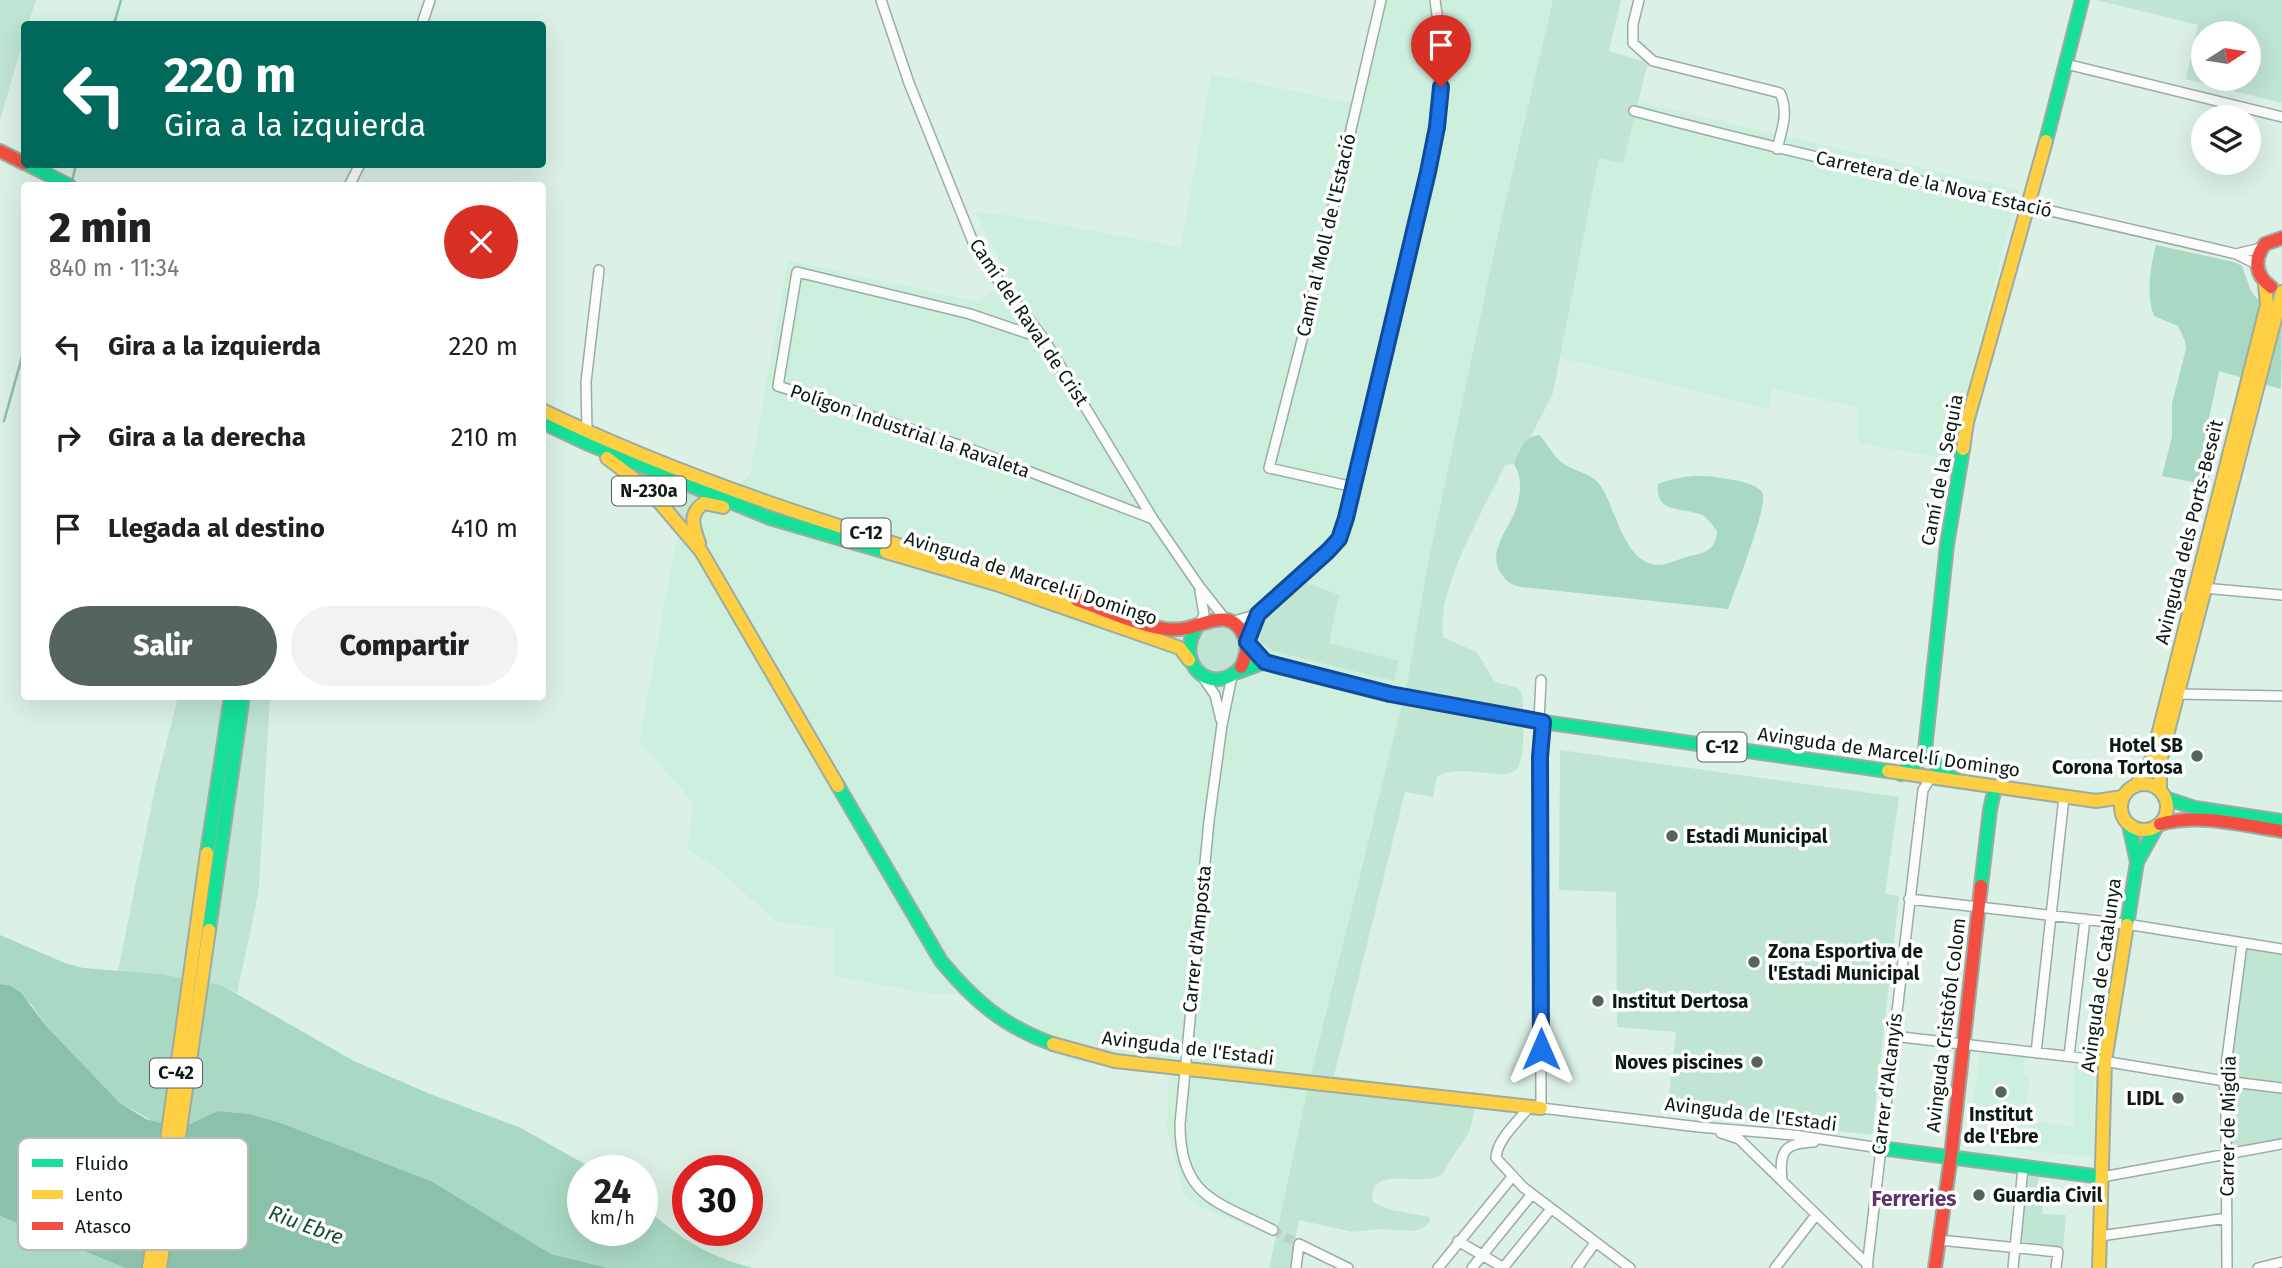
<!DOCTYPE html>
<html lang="es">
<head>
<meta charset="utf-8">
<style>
  :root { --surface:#fff; --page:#f2f2f2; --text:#202124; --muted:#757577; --accent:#55655e }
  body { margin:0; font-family:"Fira Sans",sans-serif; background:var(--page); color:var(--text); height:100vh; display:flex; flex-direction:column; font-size:26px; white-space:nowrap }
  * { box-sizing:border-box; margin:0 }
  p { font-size:23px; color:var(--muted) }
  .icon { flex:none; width:38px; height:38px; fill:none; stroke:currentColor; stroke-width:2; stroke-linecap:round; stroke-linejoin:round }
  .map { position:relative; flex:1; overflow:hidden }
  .panel { position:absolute; left:21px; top:182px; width:525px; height:518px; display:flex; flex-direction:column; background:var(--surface); border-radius:7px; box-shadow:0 7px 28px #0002 }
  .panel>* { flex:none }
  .banner { position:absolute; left:21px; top:21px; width:525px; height:147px; border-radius:7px; box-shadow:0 7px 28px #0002; background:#00695c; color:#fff; overflow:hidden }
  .needle { width:46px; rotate:78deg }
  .tools { position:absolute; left:2191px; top:21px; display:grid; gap:14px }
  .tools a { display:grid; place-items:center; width:70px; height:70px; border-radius:50%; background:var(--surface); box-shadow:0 7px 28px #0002; font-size:35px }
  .speed { position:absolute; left:567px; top:1155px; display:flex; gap:14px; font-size:35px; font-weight:700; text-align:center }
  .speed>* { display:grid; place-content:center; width:91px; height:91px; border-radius:50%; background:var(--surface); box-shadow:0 7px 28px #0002; line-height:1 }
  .speed small { font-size:18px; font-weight:400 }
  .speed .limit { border:10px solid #d22; background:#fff; color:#111 }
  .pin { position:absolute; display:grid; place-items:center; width:60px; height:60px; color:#fff; margin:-72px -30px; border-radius:50% 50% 50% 0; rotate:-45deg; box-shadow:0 0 7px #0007 }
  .pin .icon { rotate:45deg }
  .me { position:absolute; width:77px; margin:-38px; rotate:0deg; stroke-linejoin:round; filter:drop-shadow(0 0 5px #0008) }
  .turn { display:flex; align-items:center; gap:24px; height:147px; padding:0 28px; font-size:32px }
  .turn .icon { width:91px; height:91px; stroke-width:2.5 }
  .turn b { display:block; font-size:49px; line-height:60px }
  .round { display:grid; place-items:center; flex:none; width:74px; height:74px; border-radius:37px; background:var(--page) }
  .summary { display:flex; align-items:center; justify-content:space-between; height:119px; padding:0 28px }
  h1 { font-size:42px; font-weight:800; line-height:52px }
  .action { display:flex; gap:14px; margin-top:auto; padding:14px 28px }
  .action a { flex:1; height:80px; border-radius:42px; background:var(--accent); color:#fff; font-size:28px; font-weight:800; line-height:80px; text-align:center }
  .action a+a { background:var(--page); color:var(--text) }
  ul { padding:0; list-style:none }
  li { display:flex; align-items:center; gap:21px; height:91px; padding:0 28px }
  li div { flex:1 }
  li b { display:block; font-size:26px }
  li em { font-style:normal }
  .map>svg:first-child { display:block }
  .built { fill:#cdf0de }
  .green { fill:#c0e5d3; fill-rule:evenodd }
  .forest { fill:#a9d9c3 }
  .water { fill:#8ac1a8 }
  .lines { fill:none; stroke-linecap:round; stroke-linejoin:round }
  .stream { stroke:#8ac1a8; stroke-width:2.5 }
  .street-tunnel { stroke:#bdd1c6; stroke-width:9; stroke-dasharray:9 4.5; stroke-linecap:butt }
  .street-casing { stroke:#9caca4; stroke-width:12 }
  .fast-casing { stroke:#9caca4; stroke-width:16 }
  .slow-casing { stroke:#9caca4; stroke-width:16 }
  .jam-casing { stroke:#9caca4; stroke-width:16 }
  .street { stroke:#fafdfb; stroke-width:9 }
  .fast { stroke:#16e098; stroke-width:12 }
  .slow { stroke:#ffcf43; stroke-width:12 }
  .jam { stroke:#f24e42; stroke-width:12 }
  .route-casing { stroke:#114b97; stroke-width:18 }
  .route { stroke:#1a73e8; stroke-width:12 }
  .poi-dot { fill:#55655e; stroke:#fff; stroke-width:2.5 }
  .labels { text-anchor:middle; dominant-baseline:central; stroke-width:7; stroke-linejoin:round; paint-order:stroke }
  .shield { fill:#fff; stroke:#555f5a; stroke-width:2 }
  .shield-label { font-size:18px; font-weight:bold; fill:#0c1a14 }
  .street-label { font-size:19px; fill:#0c1a14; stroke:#fff }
  .poi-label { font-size:19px; font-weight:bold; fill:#0c1a14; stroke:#fff; text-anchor:start }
  .neighbourhood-label { font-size:21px; font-weight:bold; fill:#5c346a; stroke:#fff }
  .water-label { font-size:21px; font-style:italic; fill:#154d37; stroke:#fff }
  .key { fill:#fff; stroke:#b6bab8; stroke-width:2 }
  .key-label { font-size:19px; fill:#0c1a14 }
</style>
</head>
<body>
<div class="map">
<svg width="2282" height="1268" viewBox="0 0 2282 1268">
  <rect width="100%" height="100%" fill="#dcf1e6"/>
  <path class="built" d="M1387,0H1553L1498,234L1428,563L1407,684L1309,1082L1275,1238L1195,1205L1183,1194L1167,1128L1169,1074L1067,1060L1041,1045L1007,1033L958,994L924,993L833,976L834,929L777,922L712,864L688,850L693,802L639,742L677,537L750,475L788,260L979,302L1009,279L975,212L1005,215L1181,247L1211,74L1362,105Z
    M1639,102L2019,190L1949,459L1858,443V408L1773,388L1768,409L1560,358L1599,157L1623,162Z
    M1980,1051L2025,1056L2024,1075L2030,1076L2025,1120L2073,1126L2074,1064L2094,1065V1158L1973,1144L1978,1109L1973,1108Z"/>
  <path class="green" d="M0,0H36L28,24H24V38L0,120Z
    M1553,0H1621L1609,51L1648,63L1623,163L1599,158L1553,393L1531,436L1519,449L1514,464L1505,465C1487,503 1432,597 1444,638L1477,652L1494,681C1515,690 1524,680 1523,711C1523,728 1525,749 1519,765C1511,787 1462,760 1437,777L1433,797L1405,792L1334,1076L1476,1094C1475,1105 1474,1116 1471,1126C1468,1138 1457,1149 1451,1159C1448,1163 1446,1169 1443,1173C1425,1190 1366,1162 1373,1202L1391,1210L1430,1217V1221L1423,1228L1413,1231L1378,1229L1353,1232L1299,1220L1290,1268H1269L1309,1082L1407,684L1428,563L1498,234Z
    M2096,0H2282V103L2186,79L2198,25ZM2203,33H2249V79H2203Z
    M616,460L710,498L700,500L693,537Z
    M1300,580L1339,595L1329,643L1399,661L1394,681L1273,651L1259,642C1248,617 1285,595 1300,580Z
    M1195 650a23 23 0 1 1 46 0a23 23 0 1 1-46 0Z
    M178,697H270L259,886C254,922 244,957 237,993C200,976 158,975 118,971L155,788Z
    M1560,750L1899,797L1885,894L1899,896L1872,1135L1667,1111L1676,1032L1617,1027L1616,892L1559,890Z
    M2242,944L2282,949V1144L2225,1154L2226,1099Z
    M2039,1174L2035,1200L2043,1202L2042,1214L2066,1215L2063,1250L2019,1244L2025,1182L2031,1175Z"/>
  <path class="forest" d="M2156,245L2234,262L2242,266L2251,291L2259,301L2282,304L2281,389L2219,371L2202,452L2214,460L2207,485L2162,476L2172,437V403L2186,349L2185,341L2178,326L2154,316C2146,294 2150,268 2156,245Z
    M1539,435C1547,442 1551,453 1559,460C1571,472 1590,471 1600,485C1616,507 1623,563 1658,565C1669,565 1682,557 1694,555C1709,552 1716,547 1717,531C1712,525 1708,518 1702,515C1683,507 1654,514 1658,484C1681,475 1703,474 1727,479C1738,481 1755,483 1762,492C1770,503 1734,592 1728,609L1521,587C1513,585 1508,583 1503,576C1484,553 1510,529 1517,506C1521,492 1522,477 1514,464C1519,450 1523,437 1539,435Z
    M0,935L65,963L83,968L160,974L221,985L354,1061L430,1094L519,1127L597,1171H583V1230H642V1205C680,1238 704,1255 753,1268H608L551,1254L431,1181L281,1123L250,1114L219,1111L192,1123L175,1127L160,1125L120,1103L48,1028L31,1004L9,985L0,984Z
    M0,1216L125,1268H0Z"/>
  <path class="water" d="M0,984L9,985L21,993L48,1028L120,1103L146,1119L175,1127L192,1123L218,1111L250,1114L281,1123L431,1181L551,1254L608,1268H125L0,1216Z"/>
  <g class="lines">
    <path class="stream" d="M114,24L121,0
      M72,182L76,164
      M4,421L24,350"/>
    <path class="street-tunnel" d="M1273,1230L1299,1244"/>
    <g class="street-casing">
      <path id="street" d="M881,0L909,83L973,242L995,276L1044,339L1153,519L1199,586L1226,620
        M1639,0L1633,24V43L1653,61L1780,93C1789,112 1782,129 1777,149
        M422,24L430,0
        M2066,64L2282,117
        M1634,111C1833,164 2035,206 2236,254L2256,264
        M349,186L360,164
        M2236,254L2261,248
        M1044,339L970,314L797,272L778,386L965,447L1153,519
        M587,432L586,382L599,270
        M1354,487L1269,468L1305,328L1381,0
        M2203,588L2282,595
        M1231,622L1258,614L1328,551L1339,539L1346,518L1437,127L1442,52L1435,0
        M1200,624L1204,614L1200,591
        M1247,641L1258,614
        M1202,676L1215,695L1221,720
        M1232,676L1222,725L1209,821L1180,1124C1180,1197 1216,1201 1273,1230
        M2179,694L2282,696
        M1539,721L1541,680
        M1543,722L1540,757L1541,1108L1699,1127L1794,1135L1880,1148
        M1909,899L2126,924L2282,949
        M1893,1036L2091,1059L2224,1081L2282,1088
        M2036,1053L2064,797
        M2069,1056L2085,919
        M1529,1107C1518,1122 1497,1139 1496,1158L1523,1187L1630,1268
        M1721,1133L1739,1139L1868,1265
        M2102,1177L2282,1144
        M1782,1180C1779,1151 1784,1143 1814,1142
        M2100,1236L2227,1218
        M1939,1240L2058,1252L2056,1268
        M1458,1241L1504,1268
        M1296,1268L1299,1244L1348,1268
        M1438,1268L1512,1177
        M1472,1268L1532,1194
        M1503,1268L1551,1209
        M1577,1268L1595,1243
        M1775,1268L1816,1215
        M1867,1268L1923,790L1931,777
        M2013,1268L2023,1168
        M2227,1268L2226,1099L2224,1081L2242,944
        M2258,1268L2282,1262"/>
    </g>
    <g class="fast-casing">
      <path id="fast" d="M2046,141L2082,0
        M27,164L70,186
        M542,422L586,443L770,518L886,552
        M1197,627C1173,663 1212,699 1241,667
        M1238,672L1265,662L1390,694L1543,722L1888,771
        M1925,750L1944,774L1957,780
        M1901,774L1918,762L1925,750L1947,545L1963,449
        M838,786L941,961C974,1001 1003,1026 1053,1044
        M2165,798L2195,808L2282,821
        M2129,825L2137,862
        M207,853L231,696
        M1981,886L1990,810L1995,787
        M2127,925L2137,862L2156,828
        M209,930L243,696
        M1880,1148L2102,1177"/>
    </g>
    <g class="slow-casing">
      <path id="slow" d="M542,410C712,493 896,544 1077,600
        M1963,449L1967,422L2046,141
        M607,458L649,490L701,551
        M699,543C693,527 688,514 704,503L723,507
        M701,551L838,786
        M886,552L996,584L1180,648L1189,660
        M1888,771L2096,801L2123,797
        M2121 807a23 23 0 1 1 46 0a23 23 0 1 1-46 0Z
        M2136,786L2152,759L2267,305L2265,284
        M2160,790V762L2282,292
        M1053,1044L1115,1061L1541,1108
        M149,1268L207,853
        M160,1268L209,930
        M2099,1268L2105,1061L2127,925"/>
    </g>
    <g class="jam-casing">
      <path id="jam" d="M0,151L24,163
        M2271,287C2255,275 2253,260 2265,244L2282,238
        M1077,600C1104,609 1131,623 1160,628C1168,630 1178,630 1187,628C1207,624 1231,607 1244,636C1249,647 1246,657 1241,667
        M2160,824C2201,813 2241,825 2282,831
        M1935,1268L1951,1156L1981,886"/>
    </g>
    <use href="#street" class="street"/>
    <use href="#fast" class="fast"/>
    <use href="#slow" class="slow"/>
    <use href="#jam" class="jam"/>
  </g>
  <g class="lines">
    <g class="route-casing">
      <path id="route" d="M1441,87L1437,127L1428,172L1346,518L1339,539L1328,551L1258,614L1247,642L1265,662L1276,665L1390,694L1543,722L1540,757L1541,1049"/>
    </g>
    <use href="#route" class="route"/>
  </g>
  <g class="poi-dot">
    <circle cx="2197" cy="756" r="7"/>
    <circle cx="1672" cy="836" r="7"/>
    <circle cx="1754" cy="962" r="7"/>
    <circle cx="1598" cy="1001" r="7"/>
    <circle cx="1757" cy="1062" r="7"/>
    <circle cx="2001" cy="1092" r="7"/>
    <circle cx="2178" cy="1098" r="7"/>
    <circle cx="1979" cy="1195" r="7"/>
  </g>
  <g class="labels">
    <g class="shield">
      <rect x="612" y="476.5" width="74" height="29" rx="5"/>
      <rect x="841.5" y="518.5" width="49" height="29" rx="5"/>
      <rect x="1697.5" y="732.5" width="49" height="29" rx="5"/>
      <rect x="150" y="1058.5" width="52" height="29" rx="5"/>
    </g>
    <g class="shield-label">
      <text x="649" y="491">N-230a</text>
      <text x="866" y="533">C-12</text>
      <text x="1722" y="747">C-12</text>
      <text x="176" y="1073">C-42</text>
    </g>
    <g class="street-label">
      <text transform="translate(1934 184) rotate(13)">Carretera de la Nova Estació</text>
      <text transform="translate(1326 235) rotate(-77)">Camí al Moll de l'Estació</text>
      <text transform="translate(1029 322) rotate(56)">Camí del Raval de Crist</text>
      <text transform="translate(910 431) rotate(19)">Polígon Industrial la Ravaleta</text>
      <text transform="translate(1942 470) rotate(-79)">Camí de la Sequia</text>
      <text transform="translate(2189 532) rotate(-76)">Avinguda dels Ports-Beseït</text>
      <text transform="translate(1031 578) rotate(18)">Avinguda de Marcel·lí Domingo</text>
      <text transform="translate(1889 752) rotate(8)">Avinguda de Marcel·lí Domingo</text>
      <text transform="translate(1197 939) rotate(-84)">Carrer d'Amposta</text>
      <text transform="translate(2101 975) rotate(-82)">Avinguda de Catalunya</text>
      <text transform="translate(1946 1025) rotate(-83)">Avinguda Cristòfol Colom</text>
      <text transform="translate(1188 1048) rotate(7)">Avinguda de l'Estadi</text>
      <text transform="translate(1887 1084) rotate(-83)">Carrer d'Alcanyís</text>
      <text transform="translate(1751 1114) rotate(7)">Avinguda de l'Estadi</text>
      <text transform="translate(2228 1126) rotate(-89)">Carrer de Migdia</text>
    </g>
    <g class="poi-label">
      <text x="2183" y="745" text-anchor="end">Hotel SB<tspan x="2183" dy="22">Corona Tortosa</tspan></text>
      <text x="1686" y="836">Estadi Municipal</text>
      <text x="1768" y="951">Zona Esportiva de<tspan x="1768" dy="22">l'Estadi Municipal</tspan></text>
      <text x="1612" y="1001">Institut Dertosa</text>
      <text x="1743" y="1062" text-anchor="end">Noves piscines</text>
      <text x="2164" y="1098" text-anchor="end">LIDL</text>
      <text x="2001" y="1114" text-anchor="middle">Institut<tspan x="2001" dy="22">de l'Ebre</tspan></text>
      <text x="1993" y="1195">Guardia Civil</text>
    </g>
    <g class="neighbourhood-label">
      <text x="1914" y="1199">Ferreries</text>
    </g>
    <g class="water-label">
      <text transform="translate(306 1225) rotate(20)">Riu Ebre</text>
    </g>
  </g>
  <rect x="18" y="1138" width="230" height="112" rx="10" class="key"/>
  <rect x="32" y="1159" width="31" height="8" fill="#16e098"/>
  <rect x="32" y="1190" width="31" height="9" fill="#ffcf43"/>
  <rect x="32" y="1222" width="31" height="8" fill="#f24e42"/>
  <g class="key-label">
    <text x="75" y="1170">Fluido</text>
    <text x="75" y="1201">Lento</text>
    <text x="75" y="1233">Atasco</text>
  </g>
</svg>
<div class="tools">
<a><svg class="needle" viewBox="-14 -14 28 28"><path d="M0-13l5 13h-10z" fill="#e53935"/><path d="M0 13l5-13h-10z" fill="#757577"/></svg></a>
<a><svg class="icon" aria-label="layers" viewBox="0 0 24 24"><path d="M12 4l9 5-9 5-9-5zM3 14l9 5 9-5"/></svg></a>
</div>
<div class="speed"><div>24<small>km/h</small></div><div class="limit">30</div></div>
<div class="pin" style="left:1441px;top:87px;background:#d93025"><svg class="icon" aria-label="arrive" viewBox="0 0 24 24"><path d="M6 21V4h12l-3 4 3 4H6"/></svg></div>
<svg class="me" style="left:1541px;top:1049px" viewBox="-20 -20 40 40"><path d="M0-17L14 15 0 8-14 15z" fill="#1a73e8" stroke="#fff" stroke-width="4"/></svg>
<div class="banner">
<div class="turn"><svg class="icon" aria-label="left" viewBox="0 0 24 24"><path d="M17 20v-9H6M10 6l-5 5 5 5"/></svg><div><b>220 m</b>Gira a la izquierda</div></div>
</div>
<section class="panel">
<div class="summary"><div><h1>2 min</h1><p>840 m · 11:34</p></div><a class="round" style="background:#d93025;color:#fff"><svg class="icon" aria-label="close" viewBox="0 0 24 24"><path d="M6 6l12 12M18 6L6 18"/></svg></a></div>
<ul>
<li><svg class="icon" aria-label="left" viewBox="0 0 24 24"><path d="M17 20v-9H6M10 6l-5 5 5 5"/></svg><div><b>Gira a la izquierda</b></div><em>220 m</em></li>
<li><svg class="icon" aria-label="right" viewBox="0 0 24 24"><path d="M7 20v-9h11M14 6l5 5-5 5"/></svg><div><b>Gira a la derecha</b></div><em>210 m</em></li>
<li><svg class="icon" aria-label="arrive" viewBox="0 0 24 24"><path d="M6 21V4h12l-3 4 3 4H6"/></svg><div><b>Llegada al destino</b></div><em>410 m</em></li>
</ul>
<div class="action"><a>Salir</a><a>Compartir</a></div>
</section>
</div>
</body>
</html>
